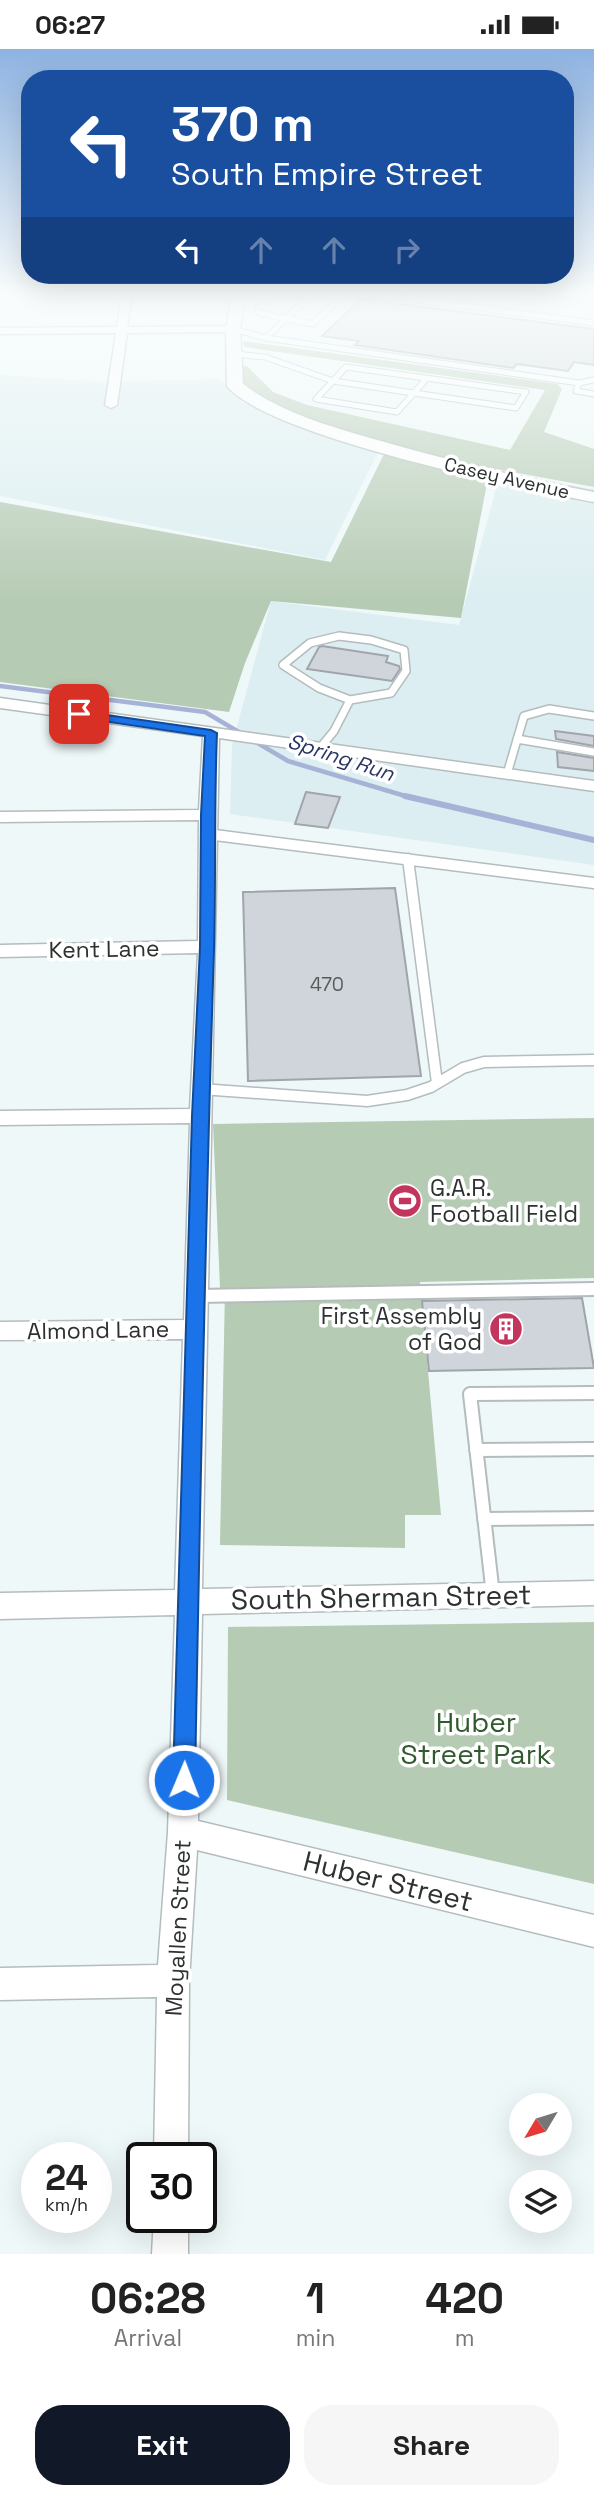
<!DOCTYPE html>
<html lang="en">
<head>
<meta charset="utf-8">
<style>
  :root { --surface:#fff; --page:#f6f6f6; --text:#222; --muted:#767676; --accent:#111827 }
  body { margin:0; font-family:"Space Grotesk",sans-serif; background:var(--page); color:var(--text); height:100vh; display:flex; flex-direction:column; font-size:26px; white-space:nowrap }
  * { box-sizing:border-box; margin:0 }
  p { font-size:23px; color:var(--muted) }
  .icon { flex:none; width:38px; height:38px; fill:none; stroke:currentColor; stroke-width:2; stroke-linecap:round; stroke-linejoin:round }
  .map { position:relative; height:2205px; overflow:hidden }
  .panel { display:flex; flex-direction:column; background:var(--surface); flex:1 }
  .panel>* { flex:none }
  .banner { position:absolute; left:21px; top:21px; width:553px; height:214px; border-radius:28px; box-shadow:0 7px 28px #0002; background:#1a4fa0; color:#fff; overflow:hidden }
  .needle { width:46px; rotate:232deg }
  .buttons { position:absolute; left:509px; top:2044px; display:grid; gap:14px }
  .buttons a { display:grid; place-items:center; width:63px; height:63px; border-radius:50%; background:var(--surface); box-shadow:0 7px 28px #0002; font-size:35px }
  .speed { position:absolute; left:21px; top:2093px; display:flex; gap:14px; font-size:35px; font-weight:700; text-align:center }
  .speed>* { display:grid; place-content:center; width:91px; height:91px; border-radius:50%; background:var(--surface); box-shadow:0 7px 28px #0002; line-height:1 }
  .speed small { font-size:18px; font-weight:400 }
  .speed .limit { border:4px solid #111; border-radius:10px; background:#fff; color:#111 }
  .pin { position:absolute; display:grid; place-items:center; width:60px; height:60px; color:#fff; margin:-30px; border-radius:14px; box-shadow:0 4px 10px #0006 }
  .me { position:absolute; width:77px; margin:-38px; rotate:1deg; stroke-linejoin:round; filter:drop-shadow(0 0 5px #0008) }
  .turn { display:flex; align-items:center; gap:24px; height:147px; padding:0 35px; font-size:32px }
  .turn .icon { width:91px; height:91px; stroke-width:2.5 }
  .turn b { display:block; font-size:49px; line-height:60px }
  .lanes { display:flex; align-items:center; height:66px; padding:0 35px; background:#0003; justify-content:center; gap:35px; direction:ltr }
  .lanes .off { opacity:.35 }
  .eta { display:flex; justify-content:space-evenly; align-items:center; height:119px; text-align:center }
  .eta b { font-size:42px; font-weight:700; line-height:49px }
  .primary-button { display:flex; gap:14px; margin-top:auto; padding:14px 35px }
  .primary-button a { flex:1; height:80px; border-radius:28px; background:var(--accent); color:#fff; font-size:28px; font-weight:700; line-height:80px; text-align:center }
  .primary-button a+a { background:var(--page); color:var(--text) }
  .status { display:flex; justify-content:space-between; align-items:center; height:49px; padding:0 35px; background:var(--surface); direction:ltr }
  .status svg { height:19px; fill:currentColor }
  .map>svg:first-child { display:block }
  .built { fill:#dceef1 }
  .green { fill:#b6cbb4 }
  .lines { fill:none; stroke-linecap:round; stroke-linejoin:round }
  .stream-far1 { stroke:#a7b2d7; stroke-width:4.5 }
  .stream { stroke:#a7b2d7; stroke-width:6 }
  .building { fill:#cfd5da; stroke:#9fa5aa; stroke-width:2 }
  .lane-far3-casing { stroke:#b4bcbd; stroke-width:7 }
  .lane-far2-casing { stroke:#b4bcbd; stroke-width:10 }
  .lane-far1-casing { stroke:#b4bcbd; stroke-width:13 }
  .lane-casing { stroke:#b4bcbd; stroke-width:16 }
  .street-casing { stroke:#b4bcbd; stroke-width:3 }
  .secondary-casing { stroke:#b4bcbd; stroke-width:3 }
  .lane-far3 { stroke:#fff; stroke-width:5 }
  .lane-far2 { stroke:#fff; stroke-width:7 }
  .lane-far1 { stroke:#fff; stroke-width:10 }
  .lane { stroke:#fff; stroke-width:12 }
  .street { fill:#fff; fill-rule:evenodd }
  .secondary { fill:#fff; fill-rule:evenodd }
  .route { fill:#1a73e8; stroke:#114b97; stroke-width:2 }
  .labels { text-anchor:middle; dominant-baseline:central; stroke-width:7; stroke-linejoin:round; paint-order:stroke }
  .far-street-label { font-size:19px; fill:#2e3131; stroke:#fff }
  .number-label { font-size:19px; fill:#565a5b }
  .far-water-label { font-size:21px; font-style:italic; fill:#293464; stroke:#fff }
  .street-label { font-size:23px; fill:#2e3131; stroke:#fff }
  .poi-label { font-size:23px; fill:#2e3131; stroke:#fff; text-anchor:start }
  .near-street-label { font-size:28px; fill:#2e3131; stroke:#fff }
  .near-park-label { font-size:28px; fill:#315a2e; stroke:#fff }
</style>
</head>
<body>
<div class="status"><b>06:27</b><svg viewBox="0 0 49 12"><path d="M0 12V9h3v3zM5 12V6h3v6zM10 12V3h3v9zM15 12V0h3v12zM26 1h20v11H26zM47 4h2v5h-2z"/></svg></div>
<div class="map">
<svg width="594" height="2205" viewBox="0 0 594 2205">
  <rect width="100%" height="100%" fill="#eff8f9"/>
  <path class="built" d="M0,326L104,333L220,330L243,354L378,403L325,511L0,447Z
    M500,425L594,440V816L230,765L232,696L271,552L459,576Z"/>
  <path class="green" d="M243,292L557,335L562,340L544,383L594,400V438L490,419L461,569L271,552L245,614L229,663L0,633V453L331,513L385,403L260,352L244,339L242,316L247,317L273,343L307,356L510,401L545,341L244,298Z
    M594,1069V1229L420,1233L441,1466H405V1499L220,1496L225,1239H220L213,1075Z
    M594,1573V1835L227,1751L228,1578Z"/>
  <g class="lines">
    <path class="stream-far1" d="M0,637L205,663L288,712L412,749"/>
    <path class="stream" d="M405,747L594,791"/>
  </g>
  <path class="building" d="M361,250L594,280V316L574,313L568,322L517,315L513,319L355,296L359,292L322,287Z
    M322,597L388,607L386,613L399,617L400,620L392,632L307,620L319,598Z
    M555,682L594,687V697L556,690Z
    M557,703L594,709V722L558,718Z
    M306,743L340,748L328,779L295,775Z
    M395,839L421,1027L248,1032L243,843Z
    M582,1249L594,1319L429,1322L422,1252Z"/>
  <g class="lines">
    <g class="lane-far3-casing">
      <path id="lane-far3" d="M276,245L258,260L259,264L313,275L343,245
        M292,245L309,247
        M371,245L594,274
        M555,245L594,249
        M233,280L266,289L311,245
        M266,289L579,334L576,342L594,345
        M234,305L265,308L333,332
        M333,332L414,344
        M333,332L316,350L397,363L414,344
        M333,332L346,318L526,343L516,359L414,344
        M579,334L594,331
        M414,344L426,330"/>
    </g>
    <g class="lane-far2-casing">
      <path id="lane-far2" d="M339,587L371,591L404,601L406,622L391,644L350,651L319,639L283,616L310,594Z
        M517,690L594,703
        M320,699L334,682L350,651
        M507,725L524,667L549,660L594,667"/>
    </g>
    <g class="lane-far1-casing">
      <path id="lane-far1" d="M207,785L594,834
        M408,810L437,1034
        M201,1040L367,1052L407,1046L431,1038L463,1019L484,1013L594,1011"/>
    </g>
    <g class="lane-casing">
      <path id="lane" d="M196,1247L594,1240
        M476,1401L594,1400
        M484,1470L594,1469
        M493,1546L470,1345L594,1344"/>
    </g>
    <g class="street-casing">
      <path id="street" d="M122,245H132L127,278L233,277L238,280L233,283L127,284L117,356L111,359L105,356L116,284L0,285V279L117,278Z
        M0,649L594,732V742L219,689L202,1540L594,1532V1556L202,1565L198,1772L594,1866V1898L197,1801L189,1932L188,2109H154L157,1948L0,1951V1919L158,1916L168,1783L175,1566L0,1570V1544L175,1541L183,1290L0,1291V1273L184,1271L190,1074L0,1076V1062L190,1060L198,904L0,908V896L198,892L199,771L0,773V763L199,761L203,687L0,659Z
        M154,2168H188V2205H152Z"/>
    </g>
    <g class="secondary-casing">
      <path id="secondary" d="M232,245H246L240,280L243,335C283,365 333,378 381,392C451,412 522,429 594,443V453C523,440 268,387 227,337L226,280Z"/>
    </g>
    <use href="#lane-far3" class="lane-far3"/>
    <use href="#lane-far2" class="lane-far2"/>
    <use href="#lane-far1" class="lane-far1"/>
    <use href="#lane" class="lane"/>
    <use href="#street" class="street"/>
    <use href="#secondary" class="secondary"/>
  </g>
  <linearGradient id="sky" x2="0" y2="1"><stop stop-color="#8eb3e1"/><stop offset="0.44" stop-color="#f8fcfc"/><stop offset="1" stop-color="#f8fcfc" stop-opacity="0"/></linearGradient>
  <rect width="594" height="553" fill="url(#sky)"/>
  <path class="route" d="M79,662L211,681L217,684C214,757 216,829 214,901C205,1178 200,1455 195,1731L192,1739L184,1743L176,1739L173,1731L192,1067L200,898L201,766L205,687L75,668V663Z"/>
  <defs>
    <g id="stadium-disc" transform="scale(1.75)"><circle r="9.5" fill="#c4355d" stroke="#fff"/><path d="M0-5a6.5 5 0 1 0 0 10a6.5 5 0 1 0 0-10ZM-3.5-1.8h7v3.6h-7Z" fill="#fff"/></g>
    <g id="building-disc" transform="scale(1.75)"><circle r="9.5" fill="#c4355d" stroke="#fff"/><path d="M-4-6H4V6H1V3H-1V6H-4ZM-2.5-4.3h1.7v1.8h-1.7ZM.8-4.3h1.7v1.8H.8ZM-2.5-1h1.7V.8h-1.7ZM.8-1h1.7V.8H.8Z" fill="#fff"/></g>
  </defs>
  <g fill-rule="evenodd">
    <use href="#stadium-disc" x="405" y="1152"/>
    <use href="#building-disc" x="506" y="1280"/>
  </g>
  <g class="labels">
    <g class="far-street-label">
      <text transform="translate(507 429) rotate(13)">Casey Avenue</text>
    </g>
    <g class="number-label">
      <text x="327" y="935">470</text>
    </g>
    <g class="far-water-label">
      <text transform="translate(341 708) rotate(18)">Spring Run</text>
    </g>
    <g class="street-label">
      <text transform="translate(104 900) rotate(-1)">Kent Lane</text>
      <text transform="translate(98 1281) rotate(-1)">Almond Lane</text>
      <text transform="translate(178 1879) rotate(-87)">Moyallen Street</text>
    </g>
    <g class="poi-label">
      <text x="430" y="1139">G.A.R.<tspan x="430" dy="26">Football Field</tspan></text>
      <text x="482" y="1267" text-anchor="end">First Assembly<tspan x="482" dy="26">of God</tspan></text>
    </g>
    <g class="near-street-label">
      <text transform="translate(381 1548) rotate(-1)">South Sherman Street</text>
      <text transform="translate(388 1832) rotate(14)">Huber Street</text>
    </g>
    <g class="near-park-label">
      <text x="476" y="1673">Huber<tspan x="476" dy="32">Street Park</tspan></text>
    </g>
  </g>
</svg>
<div class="buttons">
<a><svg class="needle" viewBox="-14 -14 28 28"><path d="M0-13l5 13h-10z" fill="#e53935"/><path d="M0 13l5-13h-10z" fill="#767676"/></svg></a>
<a><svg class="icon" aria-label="layers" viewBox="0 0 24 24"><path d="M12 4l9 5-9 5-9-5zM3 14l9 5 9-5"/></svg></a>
</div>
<div class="speed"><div>24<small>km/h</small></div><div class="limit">30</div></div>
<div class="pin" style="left:79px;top:665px;background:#d93025"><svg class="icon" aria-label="arrive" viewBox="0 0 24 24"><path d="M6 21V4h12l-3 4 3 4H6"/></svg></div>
<svg class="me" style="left:184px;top:1731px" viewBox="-20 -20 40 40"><circle r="17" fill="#1a73e8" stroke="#fff" stroke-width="3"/><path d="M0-11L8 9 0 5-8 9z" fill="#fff"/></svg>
<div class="banner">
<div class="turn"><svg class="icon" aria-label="left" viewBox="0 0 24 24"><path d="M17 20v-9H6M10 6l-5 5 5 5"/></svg><div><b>370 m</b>South Empire Street</div></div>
<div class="lanes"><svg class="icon" aria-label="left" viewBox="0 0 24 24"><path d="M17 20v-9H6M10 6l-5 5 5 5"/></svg><svg class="icon off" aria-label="ahead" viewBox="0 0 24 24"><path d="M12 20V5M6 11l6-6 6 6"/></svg><svg class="icon off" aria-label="ahead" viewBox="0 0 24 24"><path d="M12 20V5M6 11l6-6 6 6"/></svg><svg class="icon off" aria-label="right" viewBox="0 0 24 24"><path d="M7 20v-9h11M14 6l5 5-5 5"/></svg></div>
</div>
</div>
<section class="panel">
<div class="eta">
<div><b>06:28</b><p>Arrival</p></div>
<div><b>1</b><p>min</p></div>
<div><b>420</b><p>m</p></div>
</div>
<div class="primary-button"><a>Exit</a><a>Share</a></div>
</section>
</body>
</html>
